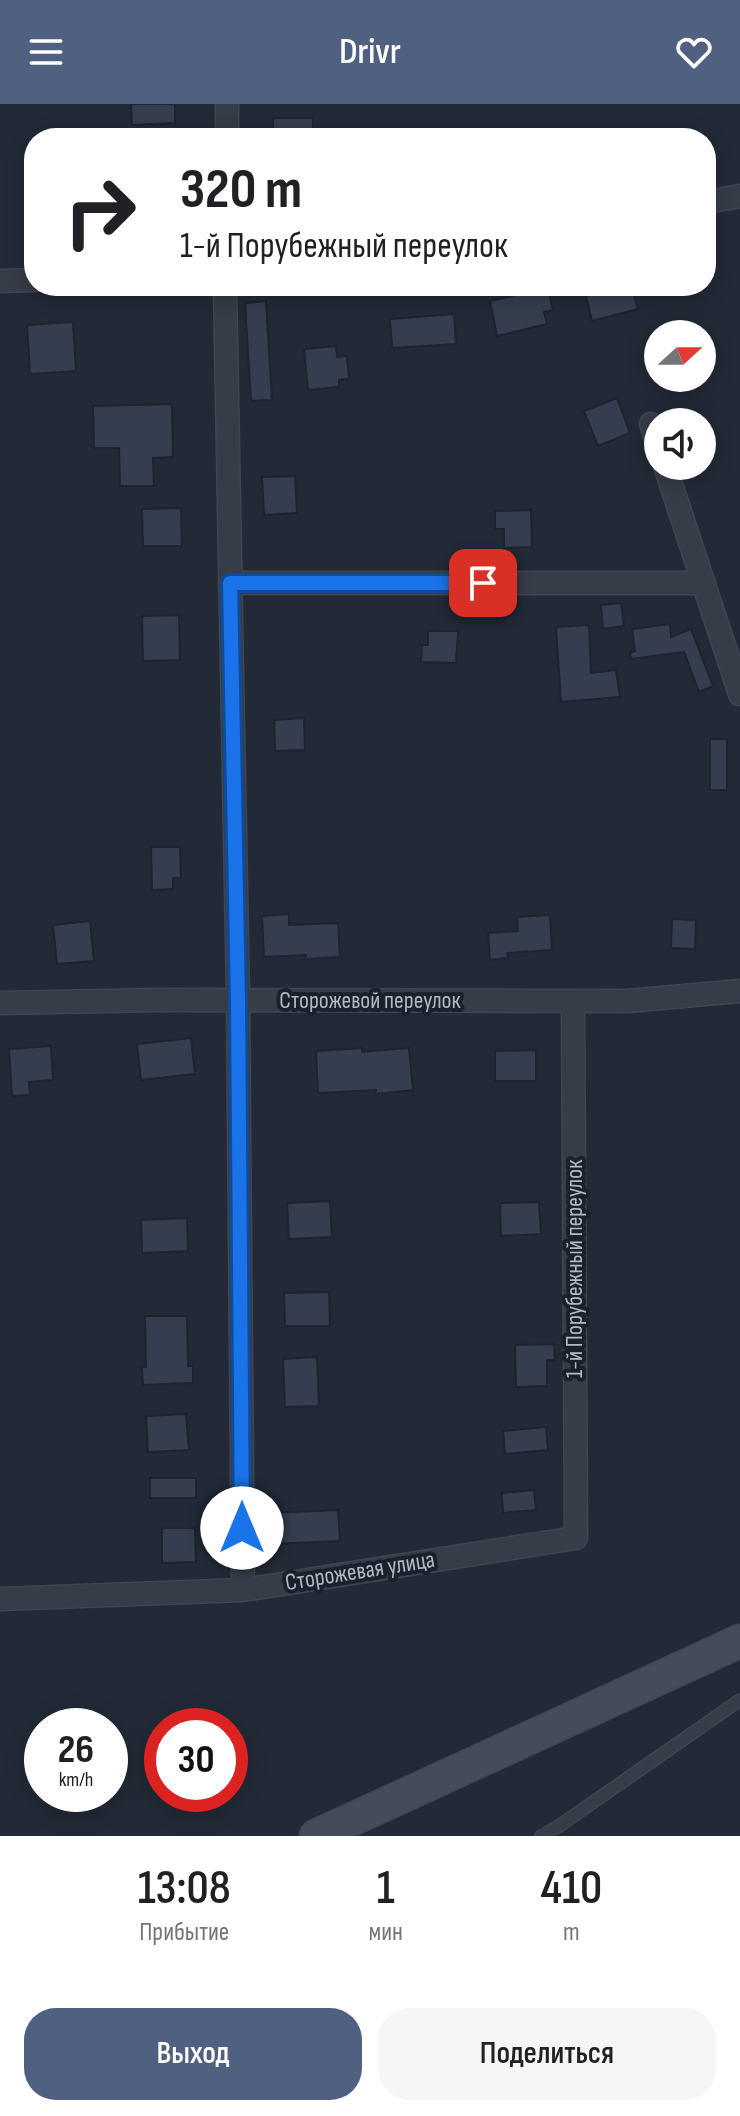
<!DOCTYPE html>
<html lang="ru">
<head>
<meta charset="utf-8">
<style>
  :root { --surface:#fff; --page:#f6f6f6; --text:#202124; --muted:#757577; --accent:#506080 }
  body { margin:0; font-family:"Sofia Sans Condensed",sans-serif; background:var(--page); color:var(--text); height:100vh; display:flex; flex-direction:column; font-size:30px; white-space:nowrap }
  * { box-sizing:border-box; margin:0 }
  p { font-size:26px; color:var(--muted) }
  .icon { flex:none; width:44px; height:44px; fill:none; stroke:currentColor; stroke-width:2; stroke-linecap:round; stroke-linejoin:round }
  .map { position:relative; height:1732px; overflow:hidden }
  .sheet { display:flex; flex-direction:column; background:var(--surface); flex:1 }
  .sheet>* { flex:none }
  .top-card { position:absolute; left:24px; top:24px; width:692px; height:168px; border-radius:32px; box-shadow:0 4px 20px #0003; background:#fff; color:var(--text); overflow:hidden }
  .needle { width:52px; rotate:69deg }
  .controls { position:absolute; left:644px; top:216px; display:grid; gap:16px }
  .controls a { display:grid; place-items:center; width:72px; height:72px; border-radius:50%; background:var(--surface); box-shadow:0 4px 20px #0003; font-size:40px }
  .speed { position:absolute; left:24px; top:1604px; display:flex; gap:16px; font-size:40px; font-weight:700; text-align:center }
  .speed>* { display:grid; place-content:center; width:104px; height:104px; border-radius:50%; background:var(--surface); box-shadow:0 4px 20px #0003; line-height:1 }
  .speed small { font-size:20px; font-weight:400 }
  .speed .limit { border:12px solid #d22; background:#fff; color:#111 }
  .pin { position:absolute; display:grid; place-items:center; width:68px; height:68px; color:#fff; margin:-34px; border-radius:16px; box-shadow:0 4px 12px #0006 }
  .me { position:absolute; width:88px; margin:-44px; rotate:0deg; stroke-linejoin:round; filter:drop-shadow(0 0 6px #0008) }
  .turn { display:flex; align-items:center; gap:28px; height:168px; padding:0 24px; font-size:36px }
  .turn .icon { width:104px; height:104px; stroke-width:2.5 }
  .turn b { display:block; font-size:56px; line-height:68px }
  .eta { display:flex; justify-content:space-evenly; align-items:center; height:136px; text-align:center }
  .eta b { font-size:48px; font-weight:600; line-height:56px }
  .primary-button { display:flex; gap:16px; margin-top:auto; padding:16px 24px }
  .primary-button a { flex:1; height:92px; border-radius:32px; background:var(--accent); color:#fff; font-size:32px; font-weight:600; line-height:92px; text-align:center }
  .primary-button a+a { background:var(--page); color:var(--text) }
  header { display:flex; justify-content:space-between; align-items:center; height:104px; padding:0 24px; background:var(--accent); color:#fff; font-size:36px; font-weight:600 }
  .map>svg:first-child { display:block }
  .building { fill:#353e4e; stroke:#1d232f; stroke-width:2 }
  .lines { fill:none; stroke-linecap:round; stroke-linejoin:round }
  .service-casing { stroke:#3f4551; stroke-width:14 }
  .minor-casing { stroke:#3f4551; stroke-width:25 }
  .secondary-casing { stroke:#3f4551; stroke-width:35 }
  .service { stroke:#363c48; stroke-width:11 }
  .minor { stroke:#363c48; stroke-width:22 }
  .secondary { stroke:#444b5b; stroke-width:32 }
  .route-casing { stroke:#114b97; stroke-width:20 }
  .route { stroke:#1a73e8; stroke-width:14 }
  .labels { text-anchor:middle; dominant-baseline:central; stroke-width:8; stroke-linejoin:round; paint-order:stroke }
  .street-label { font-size:24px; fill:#b1b7c4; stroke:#1b212c }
</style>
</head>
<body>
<header><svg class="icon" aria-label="menu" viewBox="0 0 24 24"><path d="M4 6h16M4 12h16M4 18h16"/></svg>Drivr<svg class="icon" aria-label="heart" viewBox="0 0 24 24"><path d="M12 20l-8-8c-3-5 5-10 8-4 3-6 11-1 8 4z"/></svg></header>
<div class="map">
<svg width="740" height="1732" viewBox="0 0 740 1732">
  <rect width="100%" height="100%" fill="#222a37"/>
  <path class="building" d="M131,0H175V19L132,21Z
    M273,14H313V34H273Z
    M604,182H632L638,205L592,217L586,192L605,187Z
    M548,184L553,206L544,208L547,220L497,232L490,197Z
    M266,197L272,296L251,297L245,199Z
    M454,210L456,240L392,244L390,215Z
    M73,218L76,267L30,270L27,221Z
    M336,242L337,253L347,252L349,275L339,276V283L308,286L304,245Z
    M617,294L630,329L598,342L584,307Z
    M172,300L173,353L153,354L154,382H120L119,344H94L93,302Z
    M295,372L297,409L264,411L262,373Z
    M181,404L182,442H143L142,405Z
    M531,406L532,443L504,444V425H495V407Z
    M621,499L624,522L603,525L601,501Z
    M179,511L180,556L143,557L142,512Z
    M670,520L671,533L691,525L713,582L699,588L684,548L631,555L630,549L635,547L632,525Z
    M589,521L591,569L616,566L620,593L561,598L556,523Z
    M428,527H458L456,559L421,558L422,541H428Z
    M304,614L305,646L275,647L274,616Z
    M710,635H727V686H710Z
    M151,743H180L181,774H173V785L152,786Z
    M289,810V821L338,819L340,853L306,855V851L264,853L262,812Z
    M550,811L552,846L507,849L508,854L490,856L488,829L518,827L517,813Z
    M672,815L696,816L695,845L671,844Z
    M90,817L94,857L57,860L53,821Z
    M191,934L195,970L141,976L137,940Z
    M51,942L53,976L29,978L30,991L12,992L9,945Z
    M362,944V948L409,944L413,986L376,990V986L318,989L316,947Z
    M536,946V977H495V947Z
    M330,1097L332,1133L289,1135L287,1099Z
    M539,1098L541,1130L501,1132L500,1099Z
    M187,1114L188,1147L142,1149L141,1116Z
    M329,1188L330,1222H285L284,1189Z
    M145,1212H187L188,1262H193V1279L143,1281L142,1263H146Z
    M554,1240L555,1256H547V1282L516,1283L515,1241Z
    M317,1253L319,1302L285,1303L283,1255Z
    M186,1310L189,1346L148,1348L146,1312Z
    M546,1323L548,1346L505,1350L503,1327Z
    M150,1374H196V1394H150Z
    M534,1386L536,1406L503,1409L502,1389Z
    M338,1406L340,1437L272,1440L270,1409Z
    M162,1424H195L196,1458L162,1459Z"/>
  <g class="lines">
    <g class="service-casing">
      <path id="service" d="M541,1732L559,1722L740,1596"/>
    </g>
    <g class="minor-casing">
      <path id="minor" d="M227,34V0
        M706,98L740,92
        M0,177L34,176
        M225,182L238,896L243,1486
        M651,320L658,342
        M665,362L740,590
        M230,479H704
        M0,899L158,896L628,897L740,887
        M0,1495L243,1486L576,1434L573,897"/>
    </g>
    <g class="secondary-casing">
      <path id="secondary" d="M316,1732L740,1537"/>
    </g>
    <use href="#service" class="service"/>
    <use href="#minor" class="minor"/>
    <use href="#secondary" class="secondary"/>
  </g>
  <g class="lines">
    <g class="route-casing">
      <path id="route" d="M242,1424L238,896L230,479H483"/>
    </g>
    <use href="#route" class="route"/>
  </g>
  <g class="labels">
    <g class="street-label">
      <text x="370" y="896">Сторожевой переулок</text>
      <text transform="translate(574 1165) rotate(-90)">1-й Порубежный переулок</text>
      <text transform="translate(360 1467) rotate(-9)">Сторожевая улица</text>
    </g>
  </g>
</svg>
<div class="controls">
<a><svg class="needle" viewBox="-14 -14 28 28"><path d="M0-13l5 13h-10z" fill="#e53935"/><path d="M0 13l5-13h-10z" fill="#757577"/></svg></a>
<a><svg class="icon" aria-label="sound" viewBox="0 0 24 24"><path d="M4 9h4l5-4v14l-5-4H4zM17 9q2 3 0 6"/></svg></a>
</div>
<div class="speed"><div>26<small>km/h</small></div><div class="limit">30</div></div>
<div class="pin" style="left:483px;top:479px;background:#d93025"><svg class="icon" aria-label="arrive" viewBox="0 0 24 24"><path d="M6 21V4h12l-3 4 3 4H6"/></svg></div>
<svg class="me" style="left:242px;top:1424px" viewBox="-20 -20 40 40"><circle r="19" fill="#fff"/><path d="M0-13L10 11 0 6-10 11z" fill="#1a73e8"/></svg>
<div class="top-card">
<div class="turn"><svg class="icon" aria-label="right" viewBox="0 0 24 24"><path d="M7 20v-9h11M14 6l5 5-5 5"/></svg><div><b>320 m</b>1-й Порубежный переулок</div></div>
</div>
</div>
<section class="sheet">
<div class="eta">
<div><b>13:08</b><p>Прибытие</p></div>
<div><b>1</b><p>мин</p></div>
<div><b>410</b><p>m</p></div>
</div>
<div class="primary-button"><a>Выход</a><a>Поделиться</a></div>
</section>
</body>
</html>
